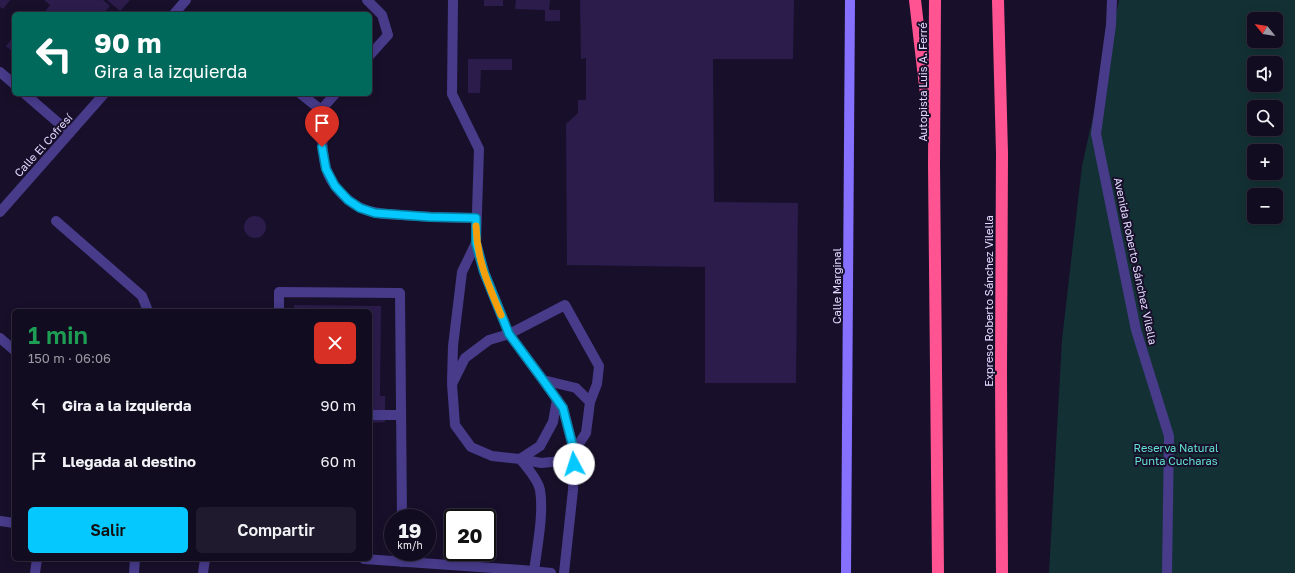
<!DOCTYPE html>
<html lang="es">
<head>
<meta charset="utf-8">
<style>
  :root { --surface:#120c20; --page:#1f1a2d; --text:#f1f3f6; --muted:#9c9ba5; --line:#312c3e; --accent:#05c8ff }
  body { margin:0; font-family:"Golos Text",sans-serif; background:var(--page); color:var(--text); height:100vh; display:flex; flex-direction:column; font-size:15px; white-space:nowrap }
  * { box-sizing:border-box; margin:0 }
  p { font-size:13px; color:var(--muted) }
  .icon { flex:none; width:22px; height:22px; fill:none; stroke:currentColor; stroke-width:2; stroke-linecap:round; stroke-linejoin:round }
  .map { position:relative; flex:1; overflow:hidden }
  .drawer { position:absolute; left:12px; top:309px; width:360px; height:252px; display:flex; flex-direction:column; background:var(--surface); border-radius:6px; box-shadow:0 2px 10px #0003,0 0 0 1px var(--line) }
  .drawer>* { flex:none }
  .top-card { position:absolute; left:12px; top:12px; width:360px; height:84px; border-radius:6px; box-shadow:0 2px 10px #0003,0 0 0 1px var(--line); background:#00695c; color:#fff; overflow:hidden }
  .needle { width:26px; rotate:300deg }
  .buttons { position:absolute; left:1247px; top:12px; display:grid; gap:8px }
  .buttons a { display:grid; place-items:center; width:36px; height:36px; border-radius:6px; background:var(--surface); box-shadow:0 2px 10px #0003,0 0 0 1px var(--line); font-size:20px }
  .speed { position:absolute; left:384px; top:509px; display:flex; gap:8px; font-size:20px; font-weight:700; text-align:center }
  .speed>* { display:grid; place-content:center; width:52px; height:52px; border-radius:50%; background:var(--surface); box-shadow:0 2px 10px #0003,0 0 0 1px var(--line); line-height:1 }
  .speed small { font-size:10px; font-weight:400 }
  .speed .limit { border:2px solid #111; border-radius:6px; background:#fff; color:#111 }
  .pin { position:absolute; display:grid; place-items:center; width:34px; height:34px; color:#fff; margin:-41px -17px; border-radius:50% 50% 50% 0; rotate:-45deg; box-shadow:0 0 4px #0007 }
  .pin .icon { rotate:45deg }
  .me { position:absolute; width:44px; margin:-22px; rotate:355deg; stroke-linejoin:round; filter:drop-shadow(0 0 3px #0008) }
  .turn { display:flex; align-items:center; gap:14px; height:84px; padding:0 16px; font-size:18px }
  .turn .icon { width:52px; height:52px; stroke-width:2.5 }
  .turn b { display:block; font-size:28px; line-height:34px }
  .round { display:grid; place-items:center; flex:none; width:42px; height:42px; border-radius:6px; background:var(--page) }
  .overview { display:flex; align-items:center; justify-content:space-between; height:68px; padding:0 16px }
  h1 { font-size:24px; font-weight:600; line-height:30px; color:#1e9e55 }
  .button { display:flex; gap:8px; margin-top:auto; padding:8px 16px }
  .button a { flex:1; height:46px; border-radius:6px; background:var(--accent); color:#111; font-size:16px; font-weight:600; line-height:46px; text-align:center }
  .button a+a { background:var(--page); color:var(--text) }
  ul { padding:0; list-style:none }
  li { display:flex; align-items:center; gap:12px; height:56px; padding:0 16px }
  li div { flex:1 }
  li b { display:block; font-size:15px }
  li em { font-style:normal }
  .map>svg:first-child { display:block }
  .green { fill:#133134; fill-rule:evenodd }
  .building { fill:#2b1c4b }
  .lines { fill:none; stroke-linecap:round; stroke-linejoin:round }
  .lane { stroke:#473b8a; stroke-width:10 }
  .street { stroke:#473b8a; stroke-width:10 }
  .secondary { stroke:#8570ff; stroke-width:10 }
  .highway { stroke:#ff5491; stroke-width:12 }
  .route-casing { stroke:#0382a6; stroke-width:10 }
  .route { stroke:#05c8ff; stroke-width:7 }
  .slow { stroke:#f59e0b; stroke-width:7 }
  .labels { text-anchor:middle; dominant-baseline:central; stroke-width:4; stroke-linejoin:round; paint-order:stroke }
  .street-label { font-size:11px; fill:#e2d9ff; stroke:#18102a }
  .park-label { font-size:11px; fill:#62e2d2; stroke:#18102a }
</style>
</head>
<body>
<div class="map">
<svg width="1295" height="573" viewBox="0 0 1295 573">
  <rect width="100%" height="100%" fill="#18102a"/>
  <path class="green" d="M1119,0H1295V573H1049L1062,340L1082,166ZM1254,19H1276V41H1254ZM1254,63H1276V85H1254ZM1254,107H1276V129H1254ZM1254,151H1276V173H1254ZM1254,195H1276V217H1254Z"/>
  <path class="building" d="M0,0H10L3,9L0,7Z
    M44,0H103L110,6L103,14L101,13L99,14L97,12L95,14H43L50,5Z
    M107,0H130L120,11Z
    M484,0H503V6H484Z
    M516,0H550L549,10H560V21H545V10L515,9Z
    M580,0H794L793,59H713L714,202L798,203L796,383H705V267L567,265L566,124L578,113V100H586V58L581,59Z
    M14,36V53L6,46Z
    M468,59H512V70H481L480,93H468Z
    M244 227a11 11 0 1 1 22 0a11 11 0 1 1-22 0Z
    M294,305L381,306L380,396H385V422L370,423V311H294Z"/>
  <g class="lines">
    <path class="lane" d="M367,0L382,15L388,35L370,55
      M453,0L452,94L479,149L476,243L484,272L509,334L565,305L599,366L597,384L590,402L586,433L574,451L573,490L564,573
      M301,94L321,110C322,129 321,149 326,168C330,184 346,201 361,208C373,214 387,214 400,215C425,217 451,218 476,218
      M321,110L335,94
      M56,221L142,296L148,311
      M279,311V292L400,293L402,518
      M0,338L14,350
      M543,380L576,388L590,402
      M452,381L453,346L462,272L476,243
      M370,415H401
      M520,459L541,463L562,461L574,451L563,408L543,380L509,334L489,340L465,358L452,384L455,425L471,447L492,456L520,459L540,446L553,422L557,399
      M520,459C527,467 538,480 540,490C544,513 537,548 534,571
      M402,552V562
      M35,573L37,559
      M134,573L135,559
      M203,573L205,559"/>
    <path class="street" d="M1112,0L1111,25L1096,134L1136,330L1169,436L1167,573
      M174,14L186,0
      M0,72L14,84
      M25,94L70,133
      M0,212L104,94
      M0,521L14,523
      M364,559L522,570L551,573"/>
    <path class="secondary" d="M846,573L850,0"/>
    <path class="highway" d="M915,0L928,112
      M935,0L934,164L938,573
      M998,0L1002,153L1001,372L1002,573"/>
  </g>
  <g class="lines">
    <g class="route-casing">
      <path id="route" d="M322,147L326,169L335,186L348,200L360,208L375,213L430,217L476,218V243L484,272L509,334L543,380L563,408L574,451V464"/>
    </g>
    <use href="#route" class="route"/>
    <path class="slow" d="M476,226C477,260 488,284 501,315"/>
  </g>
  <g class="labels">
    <g class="street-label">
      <text transform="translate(922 82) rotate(-90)">Autopista Luis A. Ferré</text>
      <text transform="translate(43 145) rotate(-48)">Calle El Cofresí</text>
      <text transform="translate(1136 261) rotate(78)">Avenida Roberto Sánchez Vilella</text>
      <text transform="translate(836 286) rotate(-90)">Calle Marginal</text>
      <text transform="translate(988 301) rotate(-90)">Expreso Roberto Sánchez Vilella</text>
    </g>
    <g class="park-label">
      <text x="1176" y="447">Reserva Natural<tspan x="1176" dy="13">Punta Cucharas</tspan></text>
    </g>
  </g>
</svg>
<div class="buttons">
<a><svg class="needle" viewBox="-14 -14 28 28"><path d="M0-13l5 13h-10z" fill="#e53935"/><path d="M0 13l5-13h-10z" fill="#9c9ba5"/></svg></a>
<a><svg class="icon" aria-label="sound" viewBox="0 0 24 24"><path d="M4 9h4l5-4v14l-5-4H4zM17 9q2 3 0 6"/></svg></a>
<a><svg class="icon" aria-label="search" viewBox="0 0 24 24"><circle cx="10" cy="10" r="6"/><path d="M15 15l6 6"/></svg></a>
<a>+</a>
<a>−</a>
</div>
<div class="speed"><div>19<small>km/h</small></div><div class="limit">20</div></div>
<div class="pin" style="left:322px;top:147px;background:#d93025"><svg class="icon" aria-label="arrive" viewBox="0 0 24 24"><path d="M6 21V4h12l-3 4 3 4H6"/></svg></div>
<svg class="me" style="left:574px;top:464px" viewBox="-20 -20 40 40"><circle r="19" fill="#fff"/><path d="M0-13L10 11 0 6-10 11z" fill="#05c8ff"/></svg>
<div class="top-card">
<div class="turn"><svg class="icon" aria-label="left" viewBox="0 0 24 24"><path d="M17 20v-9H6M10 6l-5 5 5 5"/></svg><div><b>90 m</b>Gira a la izquierda</div></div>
</div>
<section class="drawer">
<div class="overview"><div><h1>1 min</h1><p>150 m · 06:06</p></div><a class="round" style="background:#d93025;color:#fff"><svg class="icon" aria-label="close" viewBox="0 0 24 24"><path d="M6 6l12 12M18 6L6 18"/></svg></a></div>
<ul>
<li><svg class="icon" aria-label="left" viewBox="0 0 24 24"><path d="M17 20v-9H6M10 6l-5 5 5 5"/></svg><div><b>Gira a la izquierda</b></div><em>90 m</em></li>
<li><svg class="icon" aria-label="arrive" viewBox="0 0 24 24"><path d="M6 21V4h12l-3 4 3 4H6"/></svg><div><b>Llegada al destino</b></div><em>60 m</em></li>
</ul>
<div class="button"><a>Salir</a><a>Compartir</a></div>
</section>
</div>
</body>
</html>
